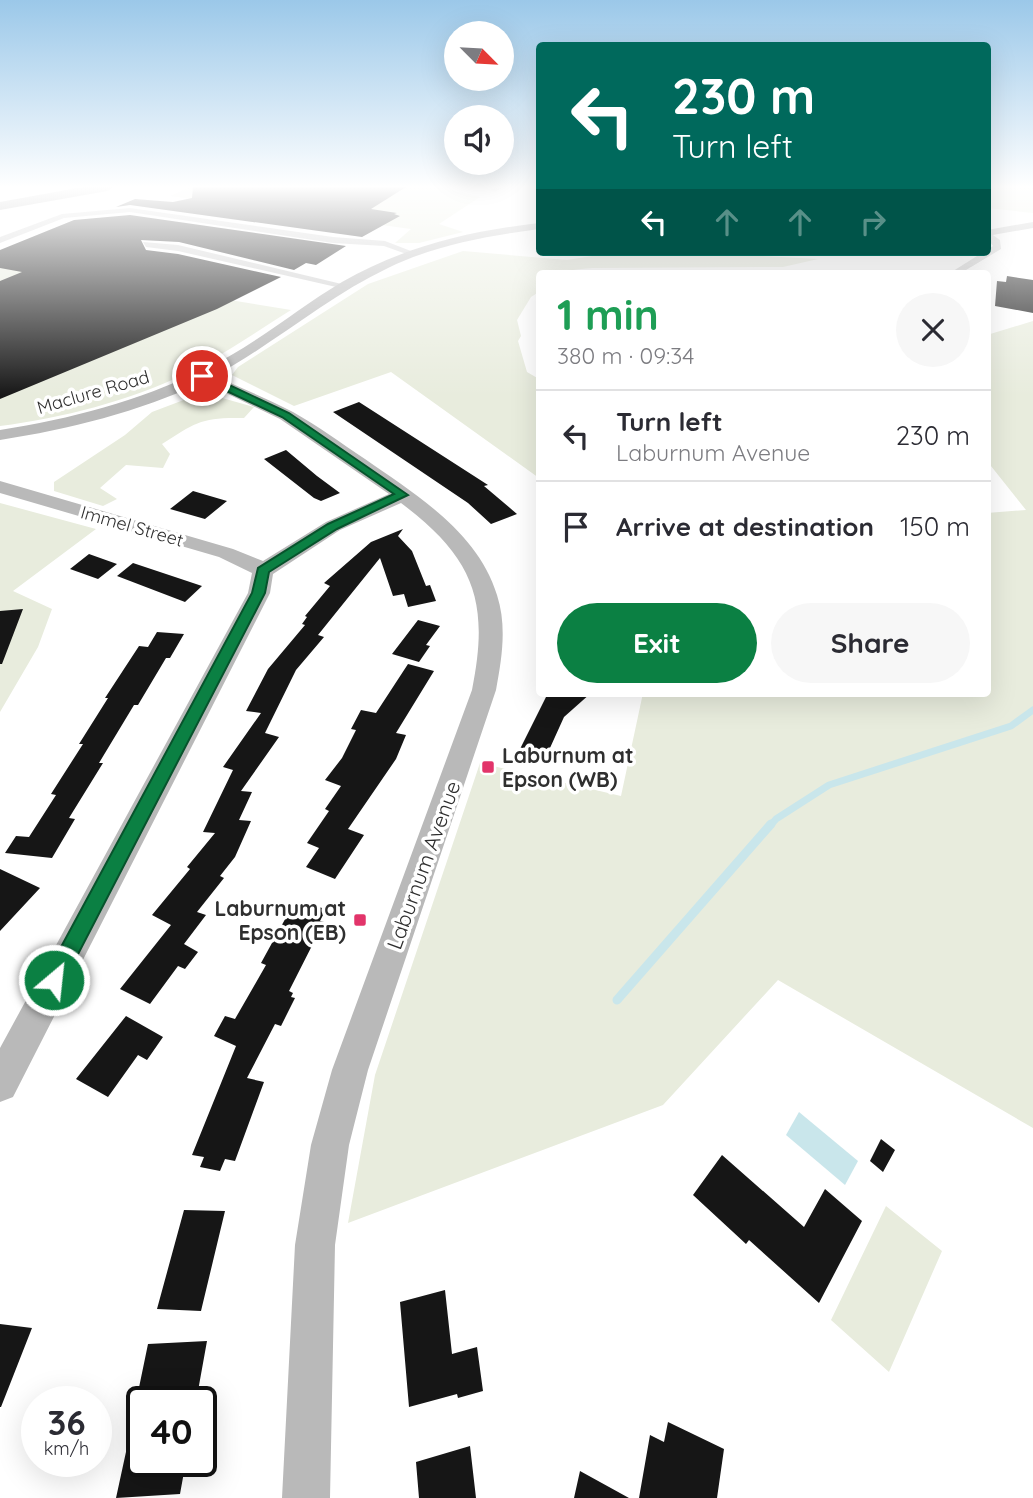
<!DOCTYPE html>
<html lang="en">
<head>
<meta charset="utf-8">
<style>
  :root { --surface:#fff; --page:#f7f7f7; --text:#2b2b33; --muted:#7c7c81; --line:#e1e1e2; --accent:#0b8043 }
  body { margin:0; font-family:Quicksand,sans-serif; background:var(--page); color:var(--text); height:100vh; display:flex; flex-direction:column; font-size:26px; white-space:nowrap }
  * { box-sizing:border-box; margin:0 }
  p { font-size:23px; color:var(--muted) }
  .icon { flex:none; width:38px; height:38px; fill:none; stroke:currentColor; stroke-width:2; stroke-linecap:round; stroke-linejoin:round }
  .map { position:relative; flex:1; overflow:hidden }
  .details { position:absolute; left:536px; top:270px; width:455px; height:427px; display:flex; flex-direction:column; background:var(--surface); border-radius:7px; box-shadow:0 7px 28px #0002 }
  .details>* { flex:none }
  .guide { position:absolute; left:536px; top:42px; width:455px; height:214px; border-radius:7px; box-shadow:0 7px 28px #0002; background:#00695c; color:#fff; overflow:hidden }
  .needle { width:46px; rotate:114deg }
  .buttons { position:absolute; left:444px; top:21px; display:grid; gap:14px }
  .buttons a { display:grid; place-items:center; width:70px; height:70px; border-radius:50%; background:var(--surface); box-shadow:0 7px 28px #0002; font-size:35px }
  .speed { position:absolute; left:21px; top:1386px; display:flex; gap:14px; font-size:35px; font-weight:700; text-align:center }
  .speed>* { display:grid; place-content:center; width:91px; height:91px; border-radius:50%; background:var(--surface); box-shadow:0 7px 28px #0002; line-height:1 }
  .speed small { font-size:18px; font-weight:400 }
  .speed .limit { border:4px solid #111; border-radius:10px; background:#fff; color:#111 }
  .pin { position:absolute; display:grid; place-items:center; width:60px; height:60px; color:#fff; margin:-30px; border:4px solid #fff; border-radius:50%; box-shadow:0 2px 7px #0007 }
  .me { position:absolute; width:77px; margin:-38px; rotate:28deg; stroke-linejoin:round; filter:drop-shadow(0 0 5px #0008) }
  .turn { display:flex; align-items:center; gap:24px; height:147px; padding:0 21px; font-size:32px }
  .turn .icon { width:91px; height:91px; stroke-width:2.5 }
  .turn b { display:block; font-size:49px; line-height:60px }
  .lanes { display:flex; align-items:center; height:66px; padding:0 21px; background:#0003; justify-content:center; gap:35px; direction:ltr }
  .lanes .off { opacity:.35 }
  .round { display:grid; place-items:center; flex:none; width:74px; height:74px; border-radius:37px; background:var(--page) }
  .head { display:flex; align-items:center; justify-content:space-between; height:119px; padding:0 21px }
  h1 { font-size:42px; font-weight:700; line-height:52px; color:#1e9e55 }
  .primary-button { display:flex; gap:14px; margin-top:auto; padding:14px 21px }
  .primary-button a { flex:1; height:80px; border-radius:42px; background:var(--accent); color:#fff; font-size:28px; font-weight:700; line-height:80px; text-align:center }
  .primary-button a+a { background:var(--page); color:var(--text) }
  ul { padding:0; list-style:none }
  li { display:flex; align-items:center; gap:21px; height:91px; padding:0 21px; border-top:2px solid var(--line) }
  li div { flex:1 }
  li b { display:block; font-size:26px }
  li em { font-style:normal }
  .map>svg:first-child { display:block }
  .green { fill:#e8ecdd }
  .water { fill:#c9e6eb }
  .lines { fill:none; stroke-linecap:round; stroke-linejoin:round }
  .stream-far1 { stroke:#c9e6eb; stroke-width:7 }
  .stream { stroke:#c9e6eb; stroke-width:9 }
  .building { fill:#161616 }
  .street { fill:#ccc; fill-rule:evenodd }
  .secondary { fill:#b9b9b9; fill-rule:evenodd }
  .highway { fill:#969696; fill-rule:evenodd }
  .route { fill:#0b8043; stroke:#07532c; stroke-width:2 }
  .poi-dot { fill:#e2346a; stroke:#fff; stroke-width:2.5 }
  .labels { text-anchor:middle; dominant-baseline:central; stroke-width:7; stroke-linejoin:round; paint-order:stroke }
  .far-street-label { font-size:18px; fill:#2f2f2f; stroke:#fff }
  .poi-label { font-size:21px; font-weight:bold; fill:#2f2f2f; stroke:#fff; text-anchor:start }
  .street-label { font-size:21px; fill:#2f2f2f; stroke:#fff }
</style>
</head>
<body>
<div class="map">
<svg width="1033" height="1498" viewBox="0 0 1033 1498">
  <rect width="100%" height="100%" fill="#fff"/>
  <path class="green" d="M190,187H438L480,197L439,224L463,232L419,243H395L411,229L170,196Z
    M987,187H1033V213L987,208Z
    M463,251L567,260L618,252H692L818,259L783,267L593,268C574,269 558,273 539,273V292L531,297L517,320L521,336L518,341L527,372L539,379V478L391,372L294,406L232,375L238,367L368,284Z
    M9,264L291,310C256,332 222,356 185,374C128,401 63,418 0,426V268Z
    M1033,321V1128L778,980L663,1105L348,1223L375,1075L480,763L621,796L643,693H987V513L1026,510L987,461V335Z
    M197,395L215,396L254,407L244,418C202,417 196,422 162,444L170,454L163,468L126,465L100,488L117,499L103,506L54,491V482L125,435L152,412Z
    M0,503L96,529L13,591L52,609L38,647L0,712Z
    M886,1206L942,1251L889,1372L831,1320Z"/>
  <path class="water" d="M799,1112L858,1161L845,1185L786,1135Z"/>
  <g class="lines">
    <path class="stream-far1" d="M770,826L776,819L829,785L1011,726L1033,710"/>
    <path class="stream" d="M617,1000L771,824"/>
  </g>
  <path class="building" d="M193,187H406L371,209L397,213L394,214L400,216L362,237L130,205L116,207L135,199L173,202L192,198Z
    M130,215L346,246L316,265L306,263L294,270L179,242L141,240L146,250L178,254L281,277L217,309L0,399V281L22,272L0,268V250L74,220Z
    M1007,276L1033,280V313L995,306L997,281L1006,282Z
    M359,402L488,485L484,486L517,514L491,524L468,503L333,412Z
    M286,450L317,476L340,493L321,501L314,498L264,459Z
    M193,491L227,501L205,519L170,509Z
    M403,529L398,536L412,551L426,586L430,585L436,601L408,607L404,594L393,596L380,558L318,635L324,637L296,670L265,733L279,737L241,791L252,792L239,820L251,821L235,857L220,876L224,878L197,912L206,915L184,944L198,952L185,969L178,966L150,1004L120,989L171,925L152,915L190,869L187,867L215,833L203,832L233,770L223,767L261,713L246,711L268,669L305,625L302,624L307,617L305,616L330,586L324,583L371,542Z
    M89,554L117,564L98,579L70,569Z
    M133,563L202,586L185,602L117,576Z
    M23,609L2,664H0V611Z
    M418,620L440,626L426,645L430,646L419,662L392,654Z
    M157,632L184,634L170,658H166L138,705H134L99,763H103L69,818L75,819L52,858L5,853L16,836L29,837L56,795L51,794L83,744H79L108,698H105L139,646L148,647Z
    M408,664L434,671L396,733L406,735L396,759L348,829L364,835L335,879L306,867L319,848L307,843L329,811L325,809L341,786L325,780L342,758L356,730L351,729L361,710L376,713Z
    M548,693H591L564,717L545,759L519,751Z
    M0,869L40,888L0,931Z
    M300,902L326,909L320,921L324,922L289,991L293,993L291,997L295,998L281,1026L275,1024L247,1078L264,1082L235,1161L225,1159L220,1171L200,1167L204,1157L192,1155L236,1046L214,1036L225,1016L235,1019L266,965L261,963L289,912L294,913Z
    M126,1016L163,1037L147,1060L138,1055L108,1097L76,1079Z
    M881,1139L895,1150L883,1172L870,1161Z
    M722,1155L804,1227L825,1189L862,1221L819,1303L749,1240L746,1244L693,1195Z
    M184,1210L225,1211L201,1311L157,1309Z
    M445,1290L452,1354L477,1347L483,1391L458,1398L457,1394L409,1407L400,1302Z
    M0,1324L32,1328L1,1407H0Z
    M207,1341L196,1402H136L148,1344Z
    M134,1415L142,1416V1461H186L180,1494L116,1498Z
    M668,1422L724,1449L717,1498H639L650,1435L664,1442Z
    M470,1446L476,1498H419L416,1462Z
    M580,1471L629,1498H574Z"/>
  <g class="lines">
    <path class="street" d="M494,187H503L495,192L491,190Z
      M130,208L333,237L385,241L416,253L412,256L384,246L333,243L130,212L64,218L0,243V237L62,214Z
      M987,231L1000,240L1001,249L961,273H950L993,246L987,238Z
      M143,242L178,245L350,286L345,289L178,251L146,247Z"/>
    <path class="secondary" d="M1033,222V228L987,236V230Z
      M539,223V229C488,236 435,245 388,268C327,297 275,343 215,376C241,388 268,399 293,412C318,426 341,443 365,459C415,494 478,532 497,595C507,626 502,658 496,690L368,1070L349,1145L335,1245L330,1498H282L295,1245L311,1145L332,1070L472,690C490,601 474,558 401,503L340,530L273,574L270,593L13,1097L0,1102V1048L248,593L252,573L219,557L0,493V481L233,549L263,561L326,522L389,494L280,419L203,382C138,412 70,429 0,440V430C71,419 138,401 203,370C253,347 295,310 342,282C403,247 469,231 539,223Z"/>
    <path class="highway" d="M83,187H114L107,191L0,210V202Z"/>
  </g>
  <linearGradient id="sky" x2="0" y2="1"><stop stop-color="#9bc8e9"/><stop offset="0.47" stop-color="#fff"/><stop offset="1" stop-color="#fff" stop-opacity="0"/></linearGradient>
  <rect width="1033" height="397" fill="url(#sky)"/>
  <path class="route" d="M199,374H206L289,413L408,495L337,529L269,572L265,593L61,987L54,990L47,987L44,980L47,973L252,593L258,568L328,524L394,494L282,417L199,378Z"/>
  <g class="poi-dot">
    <rect x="481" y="760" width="14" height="14" rx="3.5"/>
    <rect x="353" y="913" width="14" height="14" rx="3.5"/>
  </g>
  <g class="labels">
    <g class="far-street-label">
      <text transform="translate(93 392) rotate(-16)">Maclure Road</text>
      <text transform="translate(132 526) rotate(16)">Immel Street</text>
    </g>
    <g class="poi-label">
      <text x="502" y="755">Laburnum at<tspan x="502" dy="24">Epson (WB)</tspan></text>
      <text x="346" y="908" text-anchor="end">Laburnum at<tspan x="346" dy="24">Epson (EB)</tspan></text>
    </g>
    <g class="street-label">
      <text transform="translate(423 865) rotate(-70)">Laburnum Avenue</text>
    </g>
  </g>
</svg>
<div class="buttons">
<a><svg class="needle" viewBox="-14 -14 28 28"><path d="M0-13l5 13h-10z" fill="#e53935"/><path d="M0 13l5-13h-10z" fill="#7c7c81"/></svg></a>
<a><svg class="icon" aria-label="sound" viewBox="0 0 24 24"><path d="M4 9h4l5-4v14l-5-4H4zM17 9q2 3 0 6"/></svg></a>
</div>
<div class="speed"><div>36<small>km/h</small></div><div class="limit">40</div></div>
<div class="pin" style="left:202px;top:376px;background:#d93025"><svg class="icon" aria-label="arrive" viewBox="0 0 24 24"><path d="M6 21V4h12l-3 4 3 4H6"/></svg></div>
<svg class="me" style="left:54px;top:980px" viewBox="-20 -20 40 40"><circle r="17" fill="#0b8043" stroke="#fff" stroke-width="3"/><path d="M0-11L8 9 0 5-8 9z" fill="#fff"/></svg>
<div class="guide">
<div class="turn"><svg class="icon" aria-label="left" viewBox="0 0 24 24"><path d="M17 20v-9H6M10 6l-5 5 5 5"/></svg><div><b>230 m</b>Turn left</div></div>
<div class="lanes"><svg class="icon" aria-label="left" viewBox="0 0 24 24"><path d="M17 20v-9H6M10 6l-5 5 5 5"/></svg><svg class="icon off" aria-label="ahead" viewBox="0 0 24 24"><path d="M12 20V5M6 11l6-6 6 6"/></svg><svg class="icon off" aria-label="ahead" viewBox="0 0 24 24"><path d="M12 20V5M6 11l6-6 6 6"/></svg><svg class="icon off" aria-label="right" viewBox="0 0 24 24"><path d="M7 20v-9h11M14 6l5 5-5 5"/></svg></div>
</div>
<section class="details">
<div class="head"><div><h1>1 min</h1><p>380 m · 09:34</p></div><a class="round"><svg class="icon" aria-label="close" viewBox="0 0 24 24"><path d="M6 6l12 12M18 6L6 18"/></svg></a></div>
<ul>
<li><svg class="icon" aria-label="left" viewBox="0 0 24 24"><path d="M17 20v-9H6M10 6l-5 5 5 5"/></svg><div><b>Turn left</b><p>Laburnum Avenue</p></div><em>230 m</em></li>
<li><svg class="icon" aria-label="arrive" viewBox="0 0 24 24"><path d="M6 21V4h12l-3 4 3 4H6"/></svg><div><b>Arrive at destination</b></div><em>150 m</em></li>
</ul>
<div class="primary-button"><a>Exit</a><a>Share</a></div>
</section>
</div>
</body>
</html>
